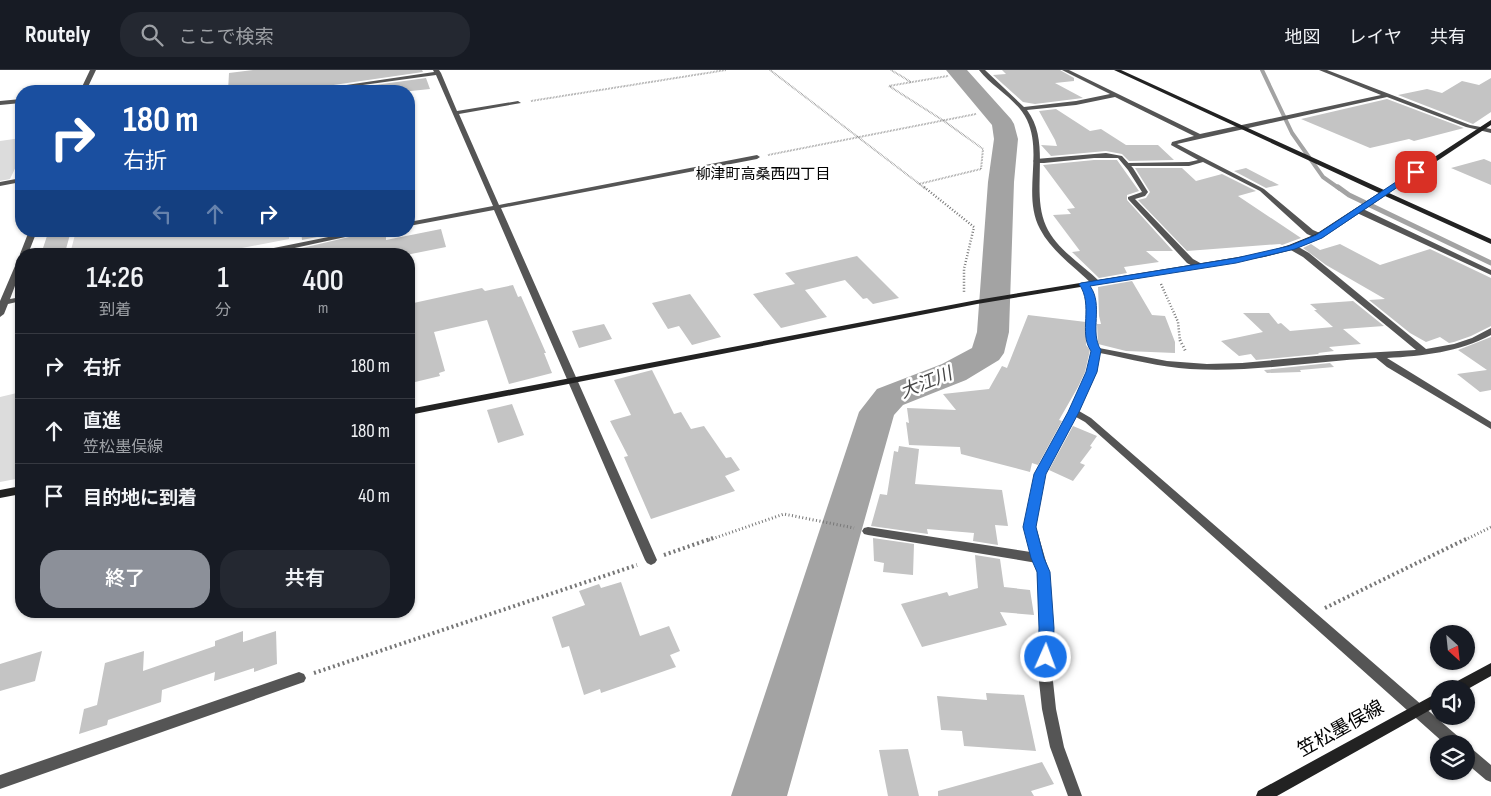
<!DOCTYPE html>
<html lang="ja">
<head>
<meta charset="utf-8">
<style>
  :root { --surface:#171b24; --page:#242831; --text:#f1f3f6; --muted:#9ea1a6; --line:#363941; --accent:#8c9099 }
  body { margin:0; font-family:"Sofia Sans Condensed","Noto Sans JP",sans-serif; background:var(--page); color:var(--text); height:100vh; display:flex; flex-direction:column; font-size:19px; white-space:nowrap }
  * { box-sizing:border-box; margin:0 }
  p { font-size:16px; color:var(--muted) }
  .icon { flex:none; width:28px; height:28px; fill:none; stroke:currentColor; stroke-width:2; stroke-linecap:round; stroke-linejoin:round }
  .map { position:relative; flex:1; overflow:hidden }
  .drawer { position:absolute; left:15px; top:178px; width:400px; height:370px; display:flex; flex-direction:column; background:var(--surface); border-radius:20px; box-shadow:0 1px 4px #0004 }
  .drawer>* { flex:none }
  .banner { position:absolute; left:15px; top:15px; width:400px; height:152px; border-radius:20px; box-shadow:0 1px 4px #0004; background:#1a4fa0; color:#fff; overflow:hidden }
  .needle { width:32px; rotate:153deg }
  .tools { position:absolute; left:1430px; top:555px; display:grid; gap:10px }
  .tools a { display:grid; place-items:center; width:45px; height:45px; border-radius:50%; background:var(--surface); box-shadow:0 1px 4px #0004; font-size:25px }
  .pin { position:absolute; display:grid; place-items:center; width:42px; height:42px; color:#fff; margin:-21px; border-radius:10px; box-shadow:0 2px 8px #0006 }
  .me { position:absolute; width:55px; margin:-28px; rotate:2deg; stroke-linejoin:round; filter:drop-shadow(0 0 4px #0008) }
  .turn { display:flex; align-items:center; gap:18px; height:105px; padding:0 25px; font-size:22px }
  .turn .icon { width:65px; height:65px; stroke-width:2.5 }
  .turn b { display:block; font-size:35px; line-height:42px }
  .lanes { display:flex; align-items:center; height:48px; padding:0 25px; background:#0003; justify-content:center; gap:25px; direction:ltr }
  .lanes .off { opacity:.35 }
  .eta { display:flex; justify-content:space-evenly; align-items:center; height:85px; text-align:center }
  .eta b { font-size:30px; font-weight:600; line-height:35px }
  .cta { display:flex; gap:10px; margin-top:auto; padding:10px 25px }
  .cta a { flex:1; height:58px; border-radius:20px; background:var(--accent); color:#fff; font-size:20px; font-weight:600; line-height:58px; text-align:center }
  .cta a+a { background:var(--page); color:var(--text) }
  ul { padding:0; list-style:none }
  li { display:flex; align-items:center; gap:15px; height:65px; padding:0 25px; border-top:1px solid var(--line) }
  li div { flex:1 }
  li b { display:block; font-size:19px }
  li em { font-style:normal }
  header { display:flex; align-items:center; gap:30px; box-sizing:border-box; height:70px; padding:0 25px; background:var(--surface); border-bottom:1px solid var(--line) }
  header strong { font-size:24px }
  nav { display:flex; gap:28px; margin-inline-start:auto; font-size:18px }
  .search { width:350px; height:45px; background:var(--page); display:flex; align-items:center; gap:12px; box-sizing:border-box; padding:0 18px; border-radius:20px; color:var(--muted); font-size:19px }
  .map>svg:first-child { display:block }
  .green { fill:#dcdcdc }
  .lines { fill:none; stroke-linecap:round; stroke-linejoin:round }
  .stream-far1 { stroke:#a3a3a3; stroke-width:4 }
  .stream { stroke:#a3a3a3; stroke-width:5 }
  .river { fill:#a3a3a3; fill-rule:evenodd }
  .building { fill:#c4c4c4 }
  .path-far3 { stroke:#777; stroke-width:2; stroke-dasharray:0.5 1; stroke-linecap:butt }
  .path-far2 { stroke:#777; stroke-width:2.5; stroke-dasharray:1 2; stroke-linecap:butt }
  .path-far1 { stroke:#777; stroke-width:3; stroke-dasharray:1 2.5; stroke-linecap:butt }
  .path { stroke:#777; stroke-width:4; stroke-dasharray:2 3; stroke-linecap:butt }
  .lane { fill:#555; fill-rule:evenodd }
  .street { fill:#555; fill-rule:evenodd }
  .secondary { fill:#222; fill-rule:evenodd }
  .route { fill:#1a73e8; stroke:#114b97 }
  .labels { text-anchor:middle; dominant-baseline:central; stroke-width:5; stroke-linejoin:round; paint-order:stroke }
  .far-neighbourhood-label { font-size:15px; fill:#000; stroke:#fff }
  .water-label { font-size:18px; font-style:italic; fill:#444; stroke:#fff }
  .near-street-label { font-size:19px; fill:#000; stroke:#fff }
</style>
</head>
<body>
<header>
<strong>Routely</strong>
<div class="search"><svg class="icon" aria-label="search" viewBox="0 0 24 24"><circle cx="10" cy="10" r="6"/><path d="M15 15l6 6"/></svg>ここで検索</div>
<nav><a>地図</a><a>レイヤ</a><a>共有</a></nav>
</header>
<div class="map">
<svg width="1491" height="726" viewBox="0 0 1491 726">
  <rect width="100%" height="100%" fill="#fff"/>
  <path class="green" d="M21,68V86L10,109L0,111V71Z
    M76,161H289V169L211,184H53L71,180Z
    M21,322V408L0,412V327Z"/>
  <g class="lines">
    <path class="stream-far1" d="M1262,0L1292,63L1323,107L1340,119"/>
    <path class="stream" d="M1338,117L1349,125L1491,193"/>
    <path class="river" d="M946,0H967L1011,49L1014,54L1018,69L1014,112L1009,262L1004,283L999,290L966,310L903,335L894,345L787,726H731L859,342L877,319L942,294L972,278L977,262L988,112L994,69L992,55Z"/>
  </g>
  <path class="building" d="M253,0H422L423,2L306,19L304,21H293L292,17L258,21H228L229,3Z
    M1002,0H1060L1074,8V11L1055,13L1083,28L1035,34L1023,32L993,5L1006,4Z
    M426,8L430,19L411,21H331Z
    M1491,8V42L1473,54L1398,25L1427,19L1442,23L1462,11L1479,15Z
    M1387,29L1464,58L1414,71L1409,69L1370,78L1301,49Z
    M1056,39L1090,61L1101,59L1126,75H1158L1174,90L1129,91L1122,84L1106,81L1051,86L1041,75L1057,76L1055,70L1039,41Z
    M1484,89L1491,92V115L1451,98Z
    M1094,90H1117L1139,121L1127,125V130L1173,181H1146L1159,192L1124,197L1127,203L1099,208L1072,182L1080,181L1053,145L1071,144L1067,139L1075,138L1043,95Z
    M1135,98H1182L1196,111L1222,104L1256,121L1238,126L1301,168L1282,175L1280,174L1187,181L1138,130L1146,128L1150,122Z
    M1246,98L1279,115L1266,118L1234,101Z
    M441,159L446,177L411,184H303L302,178L375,161H386V170Z
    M56,161H71L66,179L41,184L48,163Z
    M301,161H347L302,170Z
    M1311,174L1320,180L1340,174L1380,195L1430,179L1491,208V256L1471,266L1454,272L1449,273L1440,267L1426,272L1410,263L1369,230L1385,229L1326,195L1303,178Z
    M857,186L899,228L873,234L867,228L863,229L845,210L805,220L827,247L781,258L753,224L795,214L785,203Z
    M1132,211L1152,245L1165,246L1175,272V283L1126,281L1098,274L1097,254H1101L1099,246L1098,217Z
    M513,215L518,227L521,226L546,283H544L552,303L509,314L487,250L434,262L445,301L439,303L440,306L411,313L409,302V234L482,218L485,221Z
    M690,224L721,267L692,275L679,256L668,259L652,233Z
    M1353,231L1384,256L1343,259L1361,274L1329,277L1334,281L1318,283L1319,284L1256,290L1251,284L1239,286L1221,271L1263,262L1243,243H1269L1278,254L1281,253L1290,261L1333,257L1314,240H1317L1310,234Z
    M1028,245L1086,252V275L1090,280L1085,302L1078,317L1059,350L1062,351L1038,395L1032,393L1030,402L961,384L960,377L909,375L906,352L909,353L907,338L956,340L943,324L989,319L1002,296L1007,298Z
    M604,254L612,269L579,278L572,261Z
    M1491,267V320L1480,322L1457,304L1487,300L1458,280Z
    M1330,293L1334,297L1300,300L1301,302L1267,303L1264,300Z
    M652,300L674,344L681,342L691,359L704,356L726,388L731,387L740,400L725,406L735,421L651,449L624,387L628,386L610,351L631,345L614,310Z
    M512,334L524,365L498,373L487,340Z
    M1073,356L1097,366L1090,376L1092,377L1080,393L1085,395L1073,411L1049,400Z
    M899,376L919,379L915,414L1002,420L1008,456L995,455L998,475L973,471L974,463L927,459L928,464L871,456L880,424L887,425L894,381L898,382Z
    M873,468L914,474L913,505L883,502L884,493L874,491Z
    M975,485L1000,489L1004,517L1030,520L1034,545L1000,542L1007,555L922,577L901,534L947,522L949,526L978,518Z
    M621,512L640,566L669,556L680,581L670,585L676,597L601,623L600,619L584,625L569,576L562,578L552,547L585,535L579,521L599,514L601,518Z
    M243,561V572L276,561L277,594L254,602V598L214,611L215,602L162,620L161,632L108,650L107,655L79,664L84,639L97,635L105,593L144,581L143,601L215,576V571Z
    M42,581L35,611L0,621V594Z
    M986,623L1024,625L1036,681L964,676L962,661L941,660L937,626L987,630Z
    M908,679L919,726H888L879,680Z
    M1042,692L1054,714L1031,721L1034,726H938V721Z"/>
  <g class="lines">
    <path class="path-far3" d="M770,0L926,119
      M891,0L911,12
      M531,31L726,0
      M768,85L976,44
      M919,114L981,99L983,79L944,51L889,16L948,6"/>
    <path class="path-far2" d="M924,117L974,157L964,199V222
      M1161,214L1178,252L1180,271"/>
    <path class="path-far1" d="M1180,270L1186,282
      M709,470L784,444L854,458
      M1465,470L1491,457"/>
    <path class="path" d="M664,485L713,468
      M1325,538L1468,468
      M314,603L637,495"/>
    <path class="lane" d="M1106,83L1122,86L1133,98L1148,122L1145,126L1135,129L1193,189L1202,194V198H1196L1187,193L1128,129V127L1142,122L1128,100L1118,88H1094L1044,93H1036L1033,91L1036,89Z
      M868,457L1037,483L1041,485L1043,488L1041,491L1037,493L868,465L864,464L862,461L864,458Z"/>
    <path class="street" d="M90,0H96L86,21H80Z
      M433,0H439L441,3L457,41L518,31L521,33L459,44L499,135L757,85L760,87L757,89L501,138L657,490L655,493L651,495L647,493L645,490L494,140L409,156V152L493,136L436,5L319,21H306L434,2Z
      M979,0H985L1024,37L1076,31L1110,24L1062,0H1069L1200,64L1381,25L1319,0H1327L1470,55L1491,59V63L1466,57L1387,27L1177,74L1264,119L1313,160L1322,164V168H1316L1307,164L1260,121L1203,92L1189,96H1126V94L1128,93L1189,92L1198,90L1171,75L1172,72L1194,66L1115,27L1076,35L1027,40C1052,73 1030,120 1046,156C1056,179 1082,194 1099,211V215H1093C1075,197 1052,182 1040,159C1022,125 1043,84 1027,50C1017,29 993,18 979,0Z
      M21,29V33L0,35V31Z
      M21,108V112L0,116V112Z
      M1357,139H1363L1491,200V205L1357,143Z
      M29,161H37L28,184H21V186L20,184Z
      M358,161H373L267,184H250L254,182Z
      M1289,175H1295L1309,183L1426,279L1454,274L1472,268L1491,258V265C1459,282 1423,286 1387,288L1491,352V359L1387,297L1376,288C1314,291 1252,303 1190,299C1160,297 1130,289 1100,283L1097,302L1079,341L1091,348L1461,669L1463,674H1445L1085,352L1076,347L1045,404L1036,457L1049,502L1052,558V602L1056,639L1064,677L1082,726H1068L1050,677L1042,639L1038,602L1040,558L1037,502L1024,457L1035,404L1069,342L1087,302L1092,280L1088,275L1087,236L1084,221L1080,215L1084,213H1087L1092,221L1095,236L1096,275L1099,278L1167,291L1207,294L1242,293L1327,285L1416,280L1303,187L1289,179Z
      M18,189H21V200L10,229L21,227V231L8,234L4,244L0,247V231Z
      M299,602L304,604L306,608L304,612L0,719V705Z
      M1466,676L1471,678L1491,695V712L1486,710L1466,693Z"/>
    <path class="secondary" d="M1114,0H1121L1384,120L1491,50V55L1389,123L1491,169V174L1385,126L1322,168L1295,179L1264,187L977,234L409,345V339L977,230L1263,183L1289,175L1316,164L1379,123Z
      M21,416V424L0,428V420Z
      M1491,593V606L1466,620L1448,619L1450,615Z
      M1439,622V635L1277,726H1256L1258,721Z"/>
  </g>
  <path class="route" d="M1414,100L1420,102L1322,168L1295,179L1236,193L1090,216C1104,235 1089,262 1101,280L1097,302L1079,342L1046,404L1036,457L1044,488L1050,502L1054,558L1053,587L1051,592L1046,594L1040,592L1038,587L1039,558L1037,502L1031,488L1023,457L1034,404L1068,342L1086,302L1091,281C1078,263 1094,235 1079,214L1081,213L1236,188L1289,176L1316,165Z"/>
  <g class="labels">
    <g class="far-neighbourhood-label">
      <text x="763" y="104">柳津町高桑西四丁目</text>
    </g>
    <g class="water-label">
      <text transform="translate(926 313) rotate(-22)">大江川</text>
    </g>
    <g class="near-street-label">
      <text transform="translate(1341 659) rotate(-29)">笠松墨俣線</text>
    </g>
  </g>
</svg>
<div class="tools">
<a><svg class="needle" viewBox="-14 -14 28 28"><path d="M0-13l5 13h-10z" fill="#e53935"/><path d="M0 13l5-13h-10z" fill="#9ea1a6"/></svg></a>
<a><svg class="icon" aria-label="sound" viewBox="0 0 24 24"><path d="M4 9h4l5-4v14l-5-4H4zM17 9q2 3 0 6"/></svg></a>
<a><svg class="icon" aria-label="layers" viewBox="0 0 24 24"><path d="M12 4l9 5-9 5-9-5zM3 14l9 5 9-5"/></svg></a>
</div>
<div class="pin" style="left:1416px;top:102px;background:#d93025"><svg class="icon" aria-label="arrive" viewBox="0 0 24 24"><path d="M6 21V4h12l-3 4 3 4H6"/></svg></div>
<svg class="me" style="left:1046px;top:587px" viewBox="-20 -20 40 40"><circle r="17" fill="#1a73e8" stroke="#fff" stroke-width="3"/><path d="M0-11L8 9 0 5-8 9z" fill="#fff"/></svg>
<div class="banner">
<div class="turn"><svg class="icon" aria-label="right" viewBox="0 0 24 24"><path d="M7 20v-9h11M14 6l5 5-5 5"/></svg><div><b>180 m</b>右折</div></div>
<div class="lanes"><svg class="icon off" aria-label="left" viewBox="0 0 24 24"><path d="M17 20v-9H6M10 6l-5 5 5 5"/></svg><svg class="icon off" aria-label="ahead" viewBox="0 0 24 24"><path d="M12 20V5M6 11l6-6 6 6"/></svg><svg class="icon" aria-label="right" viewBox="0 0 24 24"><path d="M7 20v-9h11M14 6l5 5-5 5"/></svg></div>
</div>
<section class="drawer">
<div class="eta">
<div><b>14:26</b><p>到着</p></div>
<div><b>1</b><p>分</p></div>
<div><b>400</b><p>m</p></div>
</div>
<ul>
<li><svg class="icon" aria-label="right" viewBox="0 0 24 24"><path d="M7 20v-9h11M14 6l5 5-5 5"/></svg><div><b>右折</b></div><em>180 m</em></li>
<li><svg class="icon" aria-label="ahead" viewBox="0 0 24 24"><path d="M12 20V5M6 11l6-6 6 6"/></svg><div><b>直進</b><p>笠松墨俣線</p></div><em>180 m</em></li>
<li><svg class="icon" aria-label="arrive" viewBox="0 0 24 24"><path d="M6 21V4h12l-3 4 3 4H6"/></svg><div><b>目的地に到着</b></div><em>40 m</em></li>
</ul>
<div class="cta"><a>終了</a><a>共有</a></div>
</section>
</div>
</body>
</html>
